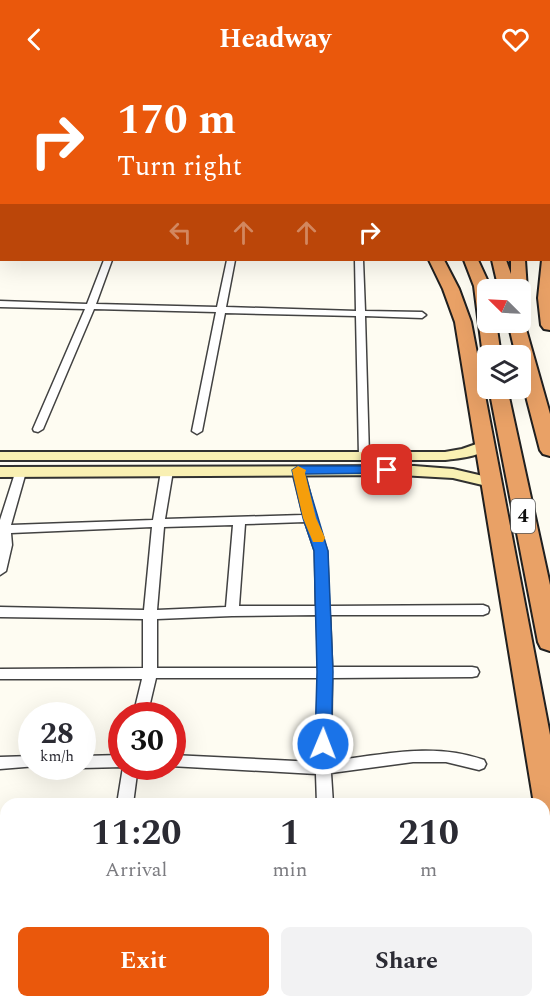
<!DOCTYPE html>
<html lang="en">
<head>
<meta charset="utf-8">
<style>
  :root { --surface:#fff; --page:#f2f2f3; --text:#2b2b33; --muted:#7c7c81; --accent:#ea580c }
  body { margin:0; font-family:Spectral,serif; background:var(--page); color:var(--text); height:100vh; display:flex; flex-direction:column; font-size:22px; white-space:nowrap }
  * { box-sizing:border-box; margin:0 }
  p { font-size:20px; color:var(--muted) }
  .icon { flex:none; width:33px; height:33px; fill:none; stroke:currentColor; stroke-width:2; stroke-linecap:round; stroke-linejoin:round }
  .map { position:relative; flex:1; overflow:hidden }
  .side { position:absolute; left:0px; top:720px; width:550px; height:210px; display:flex; flex-direction:column; background:var(--surface); border-radius:18px 18px 0 0; box-shadow:0 6px 24px #0002 }
  .side>* { flex:none }
  .banner { position:absolute; left:0px; top:0px; width:550px; height:183px; box-shadow:0 6px 24px #0002; background:#ea580c; color:#fff; overflow:hidden }
  .needle { width:39px; rotate:294deg }
  .controls { position:absolute; left:477px; top:201px; display:grid; gap:12px }
  .controls a { display:grid; place-items:center; width:54px; height:54px; border-radius:9px; background:var(--surface); box-shadow:0 6px 24px #0002; font-size:30px }
  .speed { position:absolute; left:18px; top:624px; display:flex; gap:12px; font-size:30px; font-weight:700; text-align:center }
  .speed>* { display:grid; place-content:center; width:78px; height:78px; border-radius:50%; background:var(--surface); box-shadow:0 6px 24px #0002; line-height:1 }
  .speed small { font-size:15px; font-weight:400 }
  .speed .limit { border:9px solid #d22; background:#fff; color:#111 }
  .pin { position:absolute; display:grid; place-items:center; width:51px; height:51px; color:#fff; margin:-26px; border-radius:12px; box-shadow:0 3px 9px #0006 }
  .me { position:absolute; width:66px; margin:-33px; rotate:1deg; stroke-linejoin:round; filter:drop-shadow(0 0 4px #0008) }
  .turn { display:flex; align-items:center; gap:21px; height:126px; padding:0 18px; font-size:27px }
  .turn .icon { width:78px; height:78px; stroke-width:2.5 }
  .turn b { display:block; font-size:42px; line-height:51px }
  .lanes { display:flex; align-items:center; height:57px; padding:0 18px; background:#0003; justify-content:center; gap:30px; direction:ltr }
  .lanes .off { opacity:.35 }
  .eta { display:flex; justify-content:space-evenly; align-items:center; height:102px; text-align:center }
  .eta b { font-size:36px; font-weight:700; line-height:42px }
  .action { display:flex; gap:12px; margin-top:auto; padding:12px 18px }
  .action a { flex:1; height:69px; border-radius:9px; background:var(--accent); color:#fff; font-size:24px; font-weight:700; line-height:69px; text-align:center }
  .action a+a { background:var(--page); color:var(--text) }
  header { display:flex; justify-content:space-between; align-items:center; height:78px; padding:0 18px; background:var(--accent); color:#fff; font-size:27px; font-weight:700 }
  .map>svg:first-child { display:block }
  .lines { fill:none; stroke-linecap:round; stroke-linejoin:round }
  .street-casing { stroke:#424242; stroke-width:3 }
  .secondary-casing { stroke:#313131; stroke-width:4 }
  .highway-casing { stroke:#202020; stroke-width:4 }
  .street { fill:#fff; fill-rule:evenodd }
  .secondary { fill:#f9f0b3; fill-rule:evenodd }
  .highway { fill:#e9a166; fill-rule:evenodd }
  .route { fill:#1a73e8; stroke:#114b97; stroke-width:1.5 }
  .slow { fill:#f59e0b }
  .labels { text-anchor:middle; dominant-baseline:central; stroke-width:6; stroke-linejoin:round; paint-order:stroke }
  .shield { fill:#fff; stroke:#575757; stroke-width:1.5 }
  .shield-label { font-size:20px; font-weight:bold; fill:#0f0f0f }
</style>
</head>
<body>
<header><svg class="icon" aria-label="back" viewBox="0 0 24 24"><path d="M15 5l-7 7 7 7"/></svg>Headway<svg class="icon" aria-label="heart" viewBox="0 0 24 24"><path d="M12 20l-8-8c-3-5 5-10 8-4 3-6 11-1 8 4z"/></svg></header>
<div class="map">
<svg width="550" height="930" viewBox="0 0 550 930">
  <rect width="100%" height="100%" fill="#fefcf2"/>
  <g class="lines">
    <g class="street-casing">
      <path id="street" d="M67,0L85,2H69Z
        M2,55V60H0V56Z
        M0,151H2L0,158Z
        M104,182H112L96,226L217,229L227,182H235L226,229L356,233L355,182H363L365,233L422,234L426,237L422,240L365,238L369,378L368,380L364,381L359,378L356,238L225,235L202,353L197,356L192,353L216,234L94,231L43,351L38,354L34,353L33,351L85,231L0,229V223L87,226Z
        M298,389L304,392L316,440L327,473L329,528L483,527L488,529L489,532L488,535L483,537H330L332,589H472L477,590L479,594L477,598L472,599L332,600L331,683C383,677 432,664 484,682L486,686L484,690L479,692L446,684H413L331,695L333,726H317L316,696L170,688H172V677L316,684L318,600H156L147,638H133L142,601H0V591L143,590V541L0,539V529L144,532L152,449L11,455L12,467L6,493L0,497V442L16,392H24L26,394L11,447L153,442L161,393L167,390L173,393L165,441L303,437L292,392ZM305,444L315,473L316,528H239L245,446ZM233,447L226,529L157,532L164,449ZM317,537L318,590H157V541L232,538Z
        M122,677V688H138L133,726H117L123,689L82,690L77,688H82V678Z
        M32,678V688H37L0,691V679Z
        M85,924H103L102,930H84Z
        M334,924H370L368,930H335Z"/>
    </g>
    <g class="secondary-casing">
      <path id="secondary" d="M485,363L490,364L492,367C481,379 460,380 445,382H0V374H445L462,371Z
        M414,388L453,391L496,401L499,404L491,409L453,400L400,397L0,399V389Z"/>
    </g>
    <g class="highway-casing">
      <path id="highway" d="M140,0H155L156,2H141Z
        M176,0H191L192,2H177Z
        M316,0H332L333,2H317Z
        M399,0H415L416,2H400Z
        M435,0H445L446,2H435Z
        M549,38L550,39V47L549,46Z
        M550,173V252L544,251L541,247L538,220L542,182H549Z
        M429,182H444L459,211L471,244L550,657V746L544,744V726H534L455,244L443,211Z
        M464,182H478L490,208L491,212H488V244H496L501,278H488V282L483,278L474,208Z
        M492,182H506L511,196V182H525L527,212L525,215L520,216V212H499Z
        M520,240L524,244L550,336V378L543,376L540,372L520,295V278H516L508,244H520Z
        M489,310H507L550,507V573L541,570L538,564Z"/>
    </g>
    <use href="#street" class="street"/>
    <use href="#secondary" class="secondary"/>
    <use href="#highway" class="highway"/>
  </g>
  <path class="route" d="M298,388H387L393,392L387,395L305,396L328,473L333,594L331,666L329,671L323,673L317,671L315,666L317,594L314,473L303,440L292,392Z"/>
  <path class="slow" d="M298,388L306,392L305,395L316,440L325,460L323,464H313L303,440L292,392Z"/>
  <g class="labels">
    <rect class="shield" x="511" y="421" width="24" height="34" rx="4.5"/>
    <g class="shield-label">
      <text x="523" y="438">4</text>
    </g>
  </g>
</svg>
<div class="controls">
<a><svg class="needle" viewBox="-14 -14 28 28"><path d="M0-13l5 13h-10z" fill="#e53935"/><path d="M0 13l5-13h-10z" fill="#7c7c81"/></svg></a>
<a><svg class="icon" aria-label="layers" viewBox="0 0 24 24"><path d="M12 4l9 5-9 5-9-5zM3 14l9 5 9-5"/></svg></a>
</div>
<div class="speed"><div>28<small>km/h</small></div><div class="limit">30</div></div>
<div class="pin" style="left:387px;top:392px;background:#d93025"><svg class="icon" aria-label="arrive" viewBox="0 0 24 24"><path d="M6 21V4h12l-3 4 3 4H6"/></svg></div>
<svg class="me" style="left:323px;top:666px" viewBox="-20 -20 40 40"><circle r="17" fill="#1a73e8" stroke="#fff" stroke-width="3"/><path d="M0-11L8 9 0 5-8 9z" fill="#fff"/></svg>
<div class="banner">
<div class="turn"><svg class="icon" aria-label="right" viewBox="0 0 24 24"><path d="M7 20v-9h11M14 6l5 5-5 5"/></svg><div><b>170 m</b>Turn right</div></div>
<div class="lanes"><svg class="icon off" aria-label="left" viewBox="0 0 24 24"><path d="M17 20v-9H6M10 6l-5 5 5 5"/></svg><svg class="icon off" aria-label="ahead" viewBox="0 0 24 24"><path d="M12 20V5M6 11l6-6 6 6"/></svg><svg class="icon off" aria-label="ahead" viewBox="0 0 24 24"><path d="M12 20V5M6 11l6-6 6 6"/></svg><svg class="icon" aria-label="right" viewBox="0 0 24 24"><path d="M7 20v-9h11M14 6l5 5-5 5"/></svg></div>
</div>
<section class="side">
<div class="eta">
<div><b>11:20</b><p>Arrival</p></div>
<div><b>1</b><p>min</p></div>
<div><b>210</b><p>m</p></div>
</div>
<div class="action"><a>Exit</a><a>Share</a></div>
</section>
</div>
</body>
</html>
